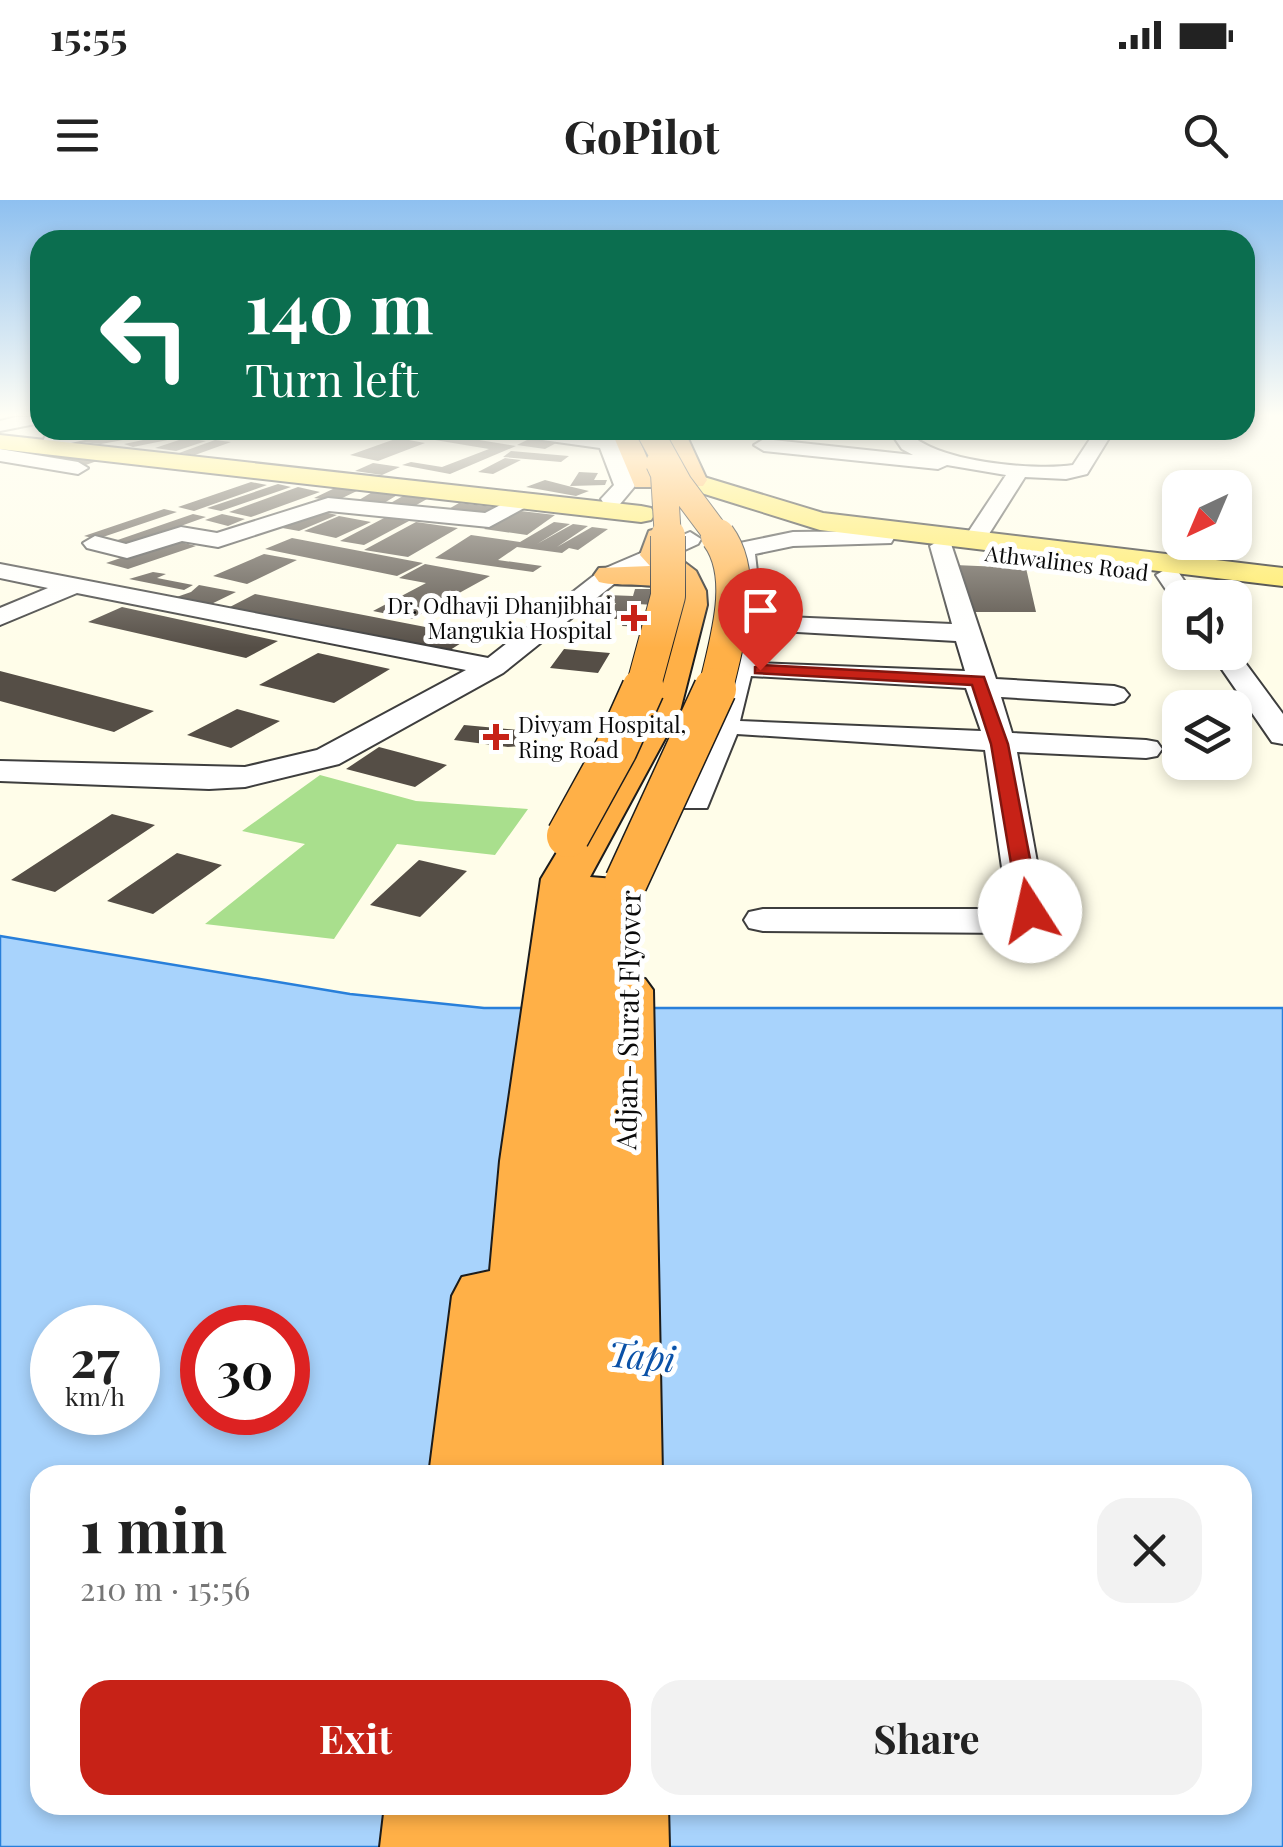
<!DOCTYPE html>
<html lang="en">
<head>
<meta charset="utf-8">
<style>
  :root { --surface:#fff; --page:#f2f2f2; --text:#222; --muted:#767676; --accent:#c72217 }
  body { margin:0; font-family:"Playfair Display",serif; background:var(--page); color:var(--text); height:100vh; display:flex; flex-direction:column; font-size:38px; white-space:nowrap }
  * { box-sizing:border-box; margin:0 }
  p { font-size:32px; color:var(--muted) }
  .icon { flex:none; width:55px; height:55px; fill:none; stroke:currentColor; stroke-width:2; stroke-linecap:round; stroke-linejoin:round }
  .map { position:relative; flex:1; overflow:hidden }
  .panel { position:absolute; left:30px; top:1265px; width:1222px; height:350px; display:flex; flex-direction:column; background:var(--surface); border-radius:30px; box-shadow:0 5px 15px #0003 }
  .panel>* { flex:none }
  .hud { position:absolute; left:30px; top:30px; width:1225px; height:210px; border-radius:30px; box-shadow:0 5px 15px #0003; background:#0b6e4f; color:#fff; overflow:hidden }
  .needle { width:65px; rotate:224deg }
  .buttons { position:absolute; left:1162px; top:270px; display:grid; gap:20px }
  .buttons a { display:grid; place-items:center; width:90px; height:90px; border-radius:20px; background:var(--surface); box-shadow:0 5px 15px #0003; font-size:50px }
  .speed { position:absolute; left:30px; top:1105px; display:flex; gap:20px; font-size:50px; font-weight:700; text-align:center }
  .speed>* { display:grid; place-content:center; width:130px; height:130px; border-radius:50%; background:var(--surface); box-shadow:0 5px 15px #0003; line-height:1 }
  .speed small { font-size:25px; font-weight:400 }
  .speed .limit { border:15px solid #d22; background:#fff; color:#111 }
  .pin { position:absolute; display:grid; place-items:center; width:85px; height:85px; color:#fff; margin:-102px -42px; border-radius:50% 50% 50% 0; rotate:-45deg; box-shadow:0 0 10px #0007 }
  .pin .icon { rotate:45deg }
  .me { position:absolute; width:110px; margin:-55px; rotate:350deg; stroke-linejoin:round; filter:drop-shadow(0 0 8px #0008) }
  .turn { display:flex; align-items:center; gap:35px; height:210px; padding:0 50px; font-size:45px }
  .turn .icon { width:130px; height:130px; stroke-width:2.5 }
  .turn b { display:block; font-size:70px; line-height:85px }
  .round { display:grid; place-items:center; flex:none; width:105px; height:105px; border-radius:30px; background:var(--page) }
  .summary { display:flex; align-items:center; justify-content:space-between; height:170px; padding:0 50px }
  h1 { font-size:60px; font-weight:700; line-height:75px }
  .button { display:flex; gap:20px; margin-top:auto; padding:20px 50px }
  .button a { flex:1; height:115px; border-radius:30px; background:var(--accent); color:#fff; font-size:40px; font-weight:700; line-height:115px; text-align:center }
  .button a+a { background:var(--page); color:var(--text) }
  .status { display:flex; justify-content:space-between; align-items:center; height:70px; padding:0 50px; background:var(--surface); direction:ltr }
  .status svg { height:28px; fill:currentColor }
  header { display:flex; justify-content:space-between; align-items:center; height:130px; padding:0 50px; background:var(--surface); font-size:45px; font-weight:700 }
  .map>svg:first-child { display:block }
  .forest { fill:#a9df8d }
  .water { fill:#a8d3fc; stroke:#287fda; stroke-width:2.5; fill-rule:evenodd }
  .building { fill:#554e46 }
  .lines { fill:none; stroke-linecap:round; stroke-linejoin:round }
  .minor-casing { stroke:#3e3e3e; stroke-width:4 }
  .major-casing { stroke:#1c1c1c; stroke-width:4 }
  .highway-casing { stroke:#1c1c1c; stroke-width:4 }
  .minor { fill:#fff; fill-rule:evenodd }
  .major { fill:#ffe959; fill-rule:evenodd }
  .highway { fill:#ffb047; fill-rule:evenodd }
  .highway-bridge-far2-casing { stroke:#1c1c1c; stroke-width:28; stroke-linecap:butt }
  .highway-bridge-far1-casing { stroke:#1c1c1c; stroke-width:36; stroke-linecap:butt }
  .highway-bridge-casing { stroke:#1c1c1c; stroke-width:45; stroke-linecap:butt }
  .highway-bridge-far2 { stroke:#ffb047; stroke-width:26 }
  .highway-bridge-far1 { stroke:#ffb047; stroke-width:34 }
  .highway-bridge { stroke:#ffb047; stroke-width:42 }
  .route { fill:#c72217; stroke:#81160f; stroke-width:2.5 }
  .poi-dot { fill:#c72217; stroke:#fff; stroke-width:4 }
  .labels { text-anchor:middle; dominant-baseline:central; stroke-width:10; stroke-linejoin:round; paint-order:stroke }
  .far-street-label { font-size:22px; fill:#0b0b0b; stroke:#fff }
  .far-poi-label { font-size:22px; fill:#0b0b0b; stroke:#fff; text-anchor:end }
  .street-label { font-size:28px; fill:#0b0b0b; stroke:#fff }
  .near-water-label { font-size:35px; font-style:italic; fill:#0a51a7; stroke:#fff }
</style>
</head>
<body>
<div class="status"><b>15:55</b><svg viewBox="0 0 49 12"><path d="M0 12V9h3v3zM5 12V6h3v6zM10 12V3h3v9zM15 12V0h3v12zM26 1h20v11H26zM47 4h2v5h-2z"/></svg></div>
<header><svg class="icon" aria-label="menu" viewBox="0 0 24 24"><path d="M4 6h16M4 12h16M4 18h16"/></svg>GoPilot<svg class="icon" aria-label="search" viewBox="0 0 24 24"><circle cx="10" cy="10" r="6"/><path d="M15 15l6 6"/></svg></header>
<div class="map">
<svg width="1283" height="1647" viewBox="0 0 1283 1647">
  <rect width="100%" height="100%" fill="#fffde9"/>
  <path class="forest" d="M320,575L416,601L528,609L495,655L397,644L334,739L205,724L305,644L242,631Z"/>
  <path class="water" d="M0,736L350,794L484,808H1283V1647H0ZM52,1128H138V1212H52ZM202,1128H288V1212H202ZM40,1275H1242V1605H40Z"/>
  <path class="building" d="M112,230L134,238L101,244L65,240Z
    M191,230L207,232L133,247L124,244Z
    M442,234L516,246L450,274L402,265L411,262L442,267L489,249L429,239Z
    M533,237L560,241L545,249L517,245Z
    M185,238L206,241L176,251L155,248Z
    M398,238L425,243L378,261L350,255Z
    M215,240L231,242L195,255L179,253Z
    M0,247H11L97,261L80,267L0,252Z
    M511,251L569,256L561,262L503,257Z
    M505,258L521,260L493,274L478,272Z
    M373,263L400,267L382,275L355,271Z
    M579,272L598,273L594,280H607L605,285L570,286Z
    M545,280L568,286L589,291L576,296L526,287Z
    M251,282L267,285L194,311L178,307Z
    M278,284L291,287L221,311L207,308Z
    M298,287L320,292L251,317L229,312Z
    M337,287L359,290L336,301L314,298Z
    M374,291L399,294L379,306L354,303Z
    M403,296L427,299L411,308L387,305Z
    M459,303L494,307L476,318L440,314Z
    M164,309L177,312L97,339L84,336Z
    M310,309L337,315L299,331L271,326Z
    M512,310L555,315L527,335L484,329Z
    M193,314L206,317L119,348L106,344Z
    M222,314L245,319L228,326L205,320Z
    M339,316L371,322L336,338L304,331Z
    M386,317L409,321L364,345L340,341Z
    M416,322L458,328L408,357L364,350Z
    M554,322L570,324L537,344L573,324L588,326L557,347L592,327L608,329L578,350L569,348L562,353L517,347L498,360L542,366L533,372L435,358L471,335L520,342Z
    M292,338L423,363L397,376L265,349Z
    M173,340L196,346L128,369L106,363Z
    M264,354L297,360L247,384L213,376Z
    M425,364L490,376L412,419L373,411L426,383L399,378Z
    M955,365L1026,368L1036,412H971Z
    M153,372L166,374L157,378L193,385L184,390L129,379Z
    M199,385L236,392L203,408L165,401L191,392Z
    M635,389H659L655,405L637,404L634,412L653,413L649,427L622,426L624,419H605L616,403H604L607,395L633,396Z
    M255,394L472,436L444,454L224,410Z
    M122,407L278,441L246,458L88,422Z
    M564,449L610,453L598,473L550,468Z
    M318,453L390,469L334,503L259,485Z
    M0,471L154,511L114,532L0,501Z
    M237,509L280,521L231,548L187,535Z
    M464,525L529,531L521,546L508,547L454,540Z
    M379,547L447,565L415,587L346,569Z
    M112,614L155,625L55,692L11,680Z
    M177,653L222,665L153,714L107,701Z
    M419,660L467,671L420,717L370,705Z"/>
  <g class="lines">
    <g class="minor-casing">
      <path id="minor" d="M16,217H40V223L0,231V221Z
        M79,230H115L113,234L52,247L43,241L45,237Z
        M505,230H554L598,236L597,230H615L635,286L620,304H604L601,299L614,285L600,248L514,236Z
        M889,230H907C930,262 1036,271 1073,265L1096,230H1114L1087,274L1066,279L1025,277L982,345L974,347L963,340L1006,275L947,265L938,269L764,251L754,245L764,239L913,255L902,249Z
        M0,249L78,262L88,268L78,274L0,261Z
        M518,296L529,302L526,307L489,327L329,311L218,347L182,341L127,358L87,348L83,343L95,336L126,344L181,327L217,333L328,298L485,313Z
        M883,331L891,333L894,338L891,343L793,346L755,354L762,416L952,424L930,346L942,339L950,341L996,479L1114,486L1124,489L1129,495L1124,501L1114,504L1001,497L1012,533L1146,540L1157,542L1162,549L1157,556L1146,558L1017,552L1047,717L1041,725L1012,733L763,731L749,728L744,720L749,712L763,709H1008L985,550L737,534L707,608H683L678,601L705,540L737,423L731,349L735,344L793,332ZM761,430L956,441L965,471L754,463ZM751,476L966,488L981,531L740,521Z
        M690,332L701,339L698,344L619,380L503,473L339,564L245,587L209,589L0,581V561L245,567L317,550L466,470L77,393L0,425V408L48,388L0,378V364L488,458L601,370Z
        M1168,368L1177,370L1196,398H1180V405L1175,403L1156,375Z
        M1235,449L1283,514V544L1272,542L1210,452H1235Z"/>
    </g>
    <g class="major-casing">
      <path id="major" d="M0,235L641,306L651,308L655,314L651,320L641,322L0,249Z
        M704,277L823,313L1283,368V386L820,330L695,291L691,285L695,279Z"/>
    </g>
    <g class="highway-casing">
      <path id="highway" d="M611,230H635L657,281L653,287H635Z
        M660,230H684L707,280L703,286H685Z
        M659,328L669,331L674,337L671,352L696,371L706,391L707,405L680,511L590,677L615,679L622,689L620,776L645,779L653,790L662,1275H429L452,1096L462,1077L490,1071L500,961L541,679L642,511L673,405L671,392C648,380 624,388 599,382L594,375L599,368L650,366L640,355L649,331Z
        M385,1605H668L669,1647H380Z"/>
    </g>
    <use href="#minor" class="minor"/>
    <use href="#major" class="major"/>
    <use href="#highway" class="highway"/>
    <g class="highway-bridge-far2-casing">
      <path id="highway-bridge-far2" d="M649,230L679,284L720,339
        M659,263L664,274L668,339"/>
    </g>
    <g class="highway-bridge-far1-casing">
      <path id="highway-bridge-far1" d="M642,492L668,396V336
        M715,492C725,446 749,378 718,336"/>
    </g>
    <g class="highway-bridge-casing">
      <path id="highway-bridge" d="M568,636L616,549L643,489
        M626,682L715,489"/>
    </g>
    <use href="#highway-bridge-far2" class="highway-bridge-far2"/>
    <use href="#highway-bridge-far1" class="highway-bridge-far1"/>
    <use href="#highway-bridge" class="highway-bridge"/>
  </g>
  <linearGradient id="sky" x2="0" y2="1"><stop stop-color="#8ec0f0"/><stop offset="0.48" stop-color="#fffef5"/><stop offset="1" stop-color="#fffef5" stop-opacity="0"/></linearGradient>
  <rect width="1283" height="448" fill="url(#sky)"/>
  <path class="route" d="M760,465L984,477L1008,544L1040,711L1037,715H1022L1019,711L991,544L972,485L755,473V467Z"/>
  <g class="poi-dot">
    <path d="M629 403h10v10h10v10h-10v10h-10v-10h-10v-10h10z"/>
    <path d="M491 522h10v10h10v10h-10v10h-10v-10h-10v-10h10z"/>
  </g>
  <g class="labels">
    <g class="far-street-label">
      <text transform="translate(1067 362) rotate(7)">Athwalines Road</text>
    </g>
    <g class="far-poi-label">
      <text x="612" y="405">Dr. Odhavji Dhanjibhai<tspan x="612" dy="25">Mangukia Hospital</tspan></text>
      <text x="518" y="524" text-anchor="start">Divyam Hospital,<tspan x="518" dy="25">Ring Road</tspan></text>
    </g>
    <g class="street-label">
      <text transform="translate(627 820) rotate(-89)">Adjan- Surat Flyover</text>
    </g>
    <g class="near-water-label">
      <text transform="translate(642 1155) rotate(5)">Tapi</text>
    </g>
  </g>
</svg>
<div class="buttons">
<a><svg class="needle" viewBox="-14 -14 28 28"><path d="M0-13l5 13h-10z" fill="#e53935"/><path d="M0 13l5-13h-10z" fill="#767676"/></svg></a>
<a><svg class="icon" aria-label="sound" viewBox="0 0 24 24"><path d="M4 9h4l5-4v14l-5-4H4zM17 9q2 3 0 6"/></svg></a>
<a><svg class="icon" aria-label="layers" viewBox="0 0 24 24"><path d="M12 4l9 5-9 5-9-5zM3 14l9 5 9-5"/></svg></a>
</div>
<div class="speed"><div>27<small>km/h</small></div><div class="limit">30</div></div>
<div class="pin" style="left:760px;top:470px;background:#d93025"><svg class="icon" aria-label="arrive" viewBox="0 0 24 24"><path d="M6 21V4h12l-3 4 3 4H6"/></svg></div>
<svg class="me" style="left:1030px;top:711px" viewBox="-20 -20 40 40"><circle r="19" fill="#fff"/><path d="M0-13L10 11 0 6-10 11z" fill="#c72217"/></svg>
<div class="hud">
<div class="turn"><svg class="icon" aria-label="left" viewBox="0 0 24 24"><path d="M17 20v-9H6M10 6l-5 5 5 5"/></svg><div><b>140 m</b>Turn left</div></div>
</div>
<section class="panel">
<div class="summary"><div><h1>1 min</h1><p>210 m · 15:56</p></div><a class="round"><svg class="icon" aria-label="close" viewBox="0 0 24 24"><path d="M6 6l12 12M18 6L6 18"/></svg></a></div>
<div class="button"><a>Exit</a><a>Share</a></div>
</section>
</div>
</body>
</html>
